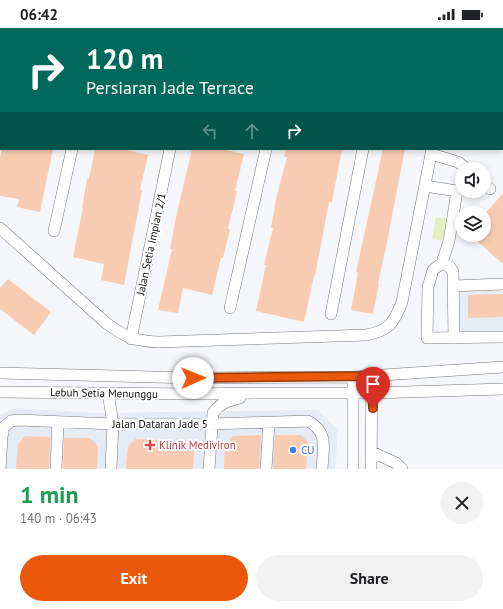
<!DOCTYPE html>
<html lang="en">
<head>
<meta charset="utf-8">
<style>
  :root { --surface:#fff; --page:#f2f2f2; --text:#202124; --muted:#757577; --accent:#ea580c }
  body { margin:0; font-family:"PT Sans",sans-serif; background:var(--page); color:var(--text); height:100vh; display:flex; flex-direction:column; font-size:15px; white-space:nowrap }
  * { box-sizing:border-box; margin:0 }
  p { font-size:13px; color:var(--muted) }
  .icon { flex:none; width:22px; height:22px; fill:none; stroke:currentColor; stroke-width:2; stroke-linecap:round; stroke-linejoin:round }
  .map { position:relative; height:441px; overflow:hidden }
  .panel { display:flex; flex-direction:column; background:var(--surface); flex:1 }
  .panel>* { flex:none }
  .hud { position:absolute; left:0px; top:0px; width:503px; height:122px; box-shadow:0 2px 6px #0003; background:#00695c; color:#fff; overflow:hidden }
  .controls { position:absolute; left:455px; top:134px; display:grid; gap:8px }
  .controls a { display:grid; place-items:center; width:36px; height:36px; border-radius:50%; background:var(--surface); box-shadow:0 2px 6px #0003; font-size:20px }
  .pin { position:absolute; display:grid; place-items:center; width:34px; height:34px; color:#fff; margin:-41px -17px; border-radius:50% 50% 50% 0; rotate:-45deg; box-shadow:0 0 4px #0007 }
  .pin .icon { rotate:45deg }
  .me { position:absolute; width:44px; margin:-22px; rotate:89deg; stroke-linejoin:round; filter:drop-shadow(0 0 3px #0008) }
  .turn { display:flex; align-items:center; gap:14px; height:84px; padding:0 20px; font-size:18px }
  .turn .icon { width:52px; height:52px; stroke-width:2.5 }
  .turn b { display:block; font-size:28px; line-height:34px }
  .lanes { display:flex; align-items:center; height:38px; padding:0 20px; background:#0003; justify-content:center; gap:20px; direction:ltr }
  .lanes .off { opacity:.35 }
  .round { display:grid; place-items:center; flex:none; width:42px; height:42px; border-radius:21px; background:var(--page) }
  .overview { display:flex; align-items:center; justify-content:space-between; height:68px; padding:0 20px }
  h1 { font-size:24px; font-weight:700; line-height:30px; color:#1e9e55 }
  .primary-button { display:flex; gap:8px; margin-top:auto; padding:8px 20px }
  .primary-button a { flex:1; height:46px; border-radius:24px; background:var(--accent); color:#fff; font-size:16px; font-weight:700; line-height:46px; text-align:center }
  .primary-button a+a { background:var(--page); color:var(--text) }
  .status { display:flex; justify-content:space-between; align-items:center; height:28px; padding:0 20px; background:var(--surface); direction:ltr }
  .status svg { height:11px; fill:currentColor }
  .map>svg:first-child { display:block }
  .built { fill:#e6ebf4 }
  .green { fill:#e4f0c2 }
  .building { fill:#f8ccb2 }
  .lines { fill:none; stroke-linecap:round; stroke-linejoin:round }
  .minor-casing { stroke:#797a7d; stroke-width:12 }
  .minor { stroke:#fff; stroke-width:11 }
  .route-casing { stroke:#983908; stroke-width:10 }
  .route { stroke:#ea580c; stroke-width:7 }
  .health-dot { fill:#e0444e; stroke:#fff; stroke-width:1.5 }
  .shop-dot { fill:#3f7fe0; stroke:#fff; stroke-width:1.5 }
  .labels { text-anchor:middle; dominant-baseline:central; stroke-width:4; stroke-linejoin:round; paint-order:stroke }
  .street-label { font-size:11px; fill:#0d0d0e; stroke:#fff }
  .health-label { font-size:11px; fill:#be3a42; stroke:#fff; text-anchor:start }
  .shop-label { font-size:11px; fill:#366cbe; stroke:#fff; text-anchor:start }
</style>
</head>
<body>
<div class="status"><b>06:42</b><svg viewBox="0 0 49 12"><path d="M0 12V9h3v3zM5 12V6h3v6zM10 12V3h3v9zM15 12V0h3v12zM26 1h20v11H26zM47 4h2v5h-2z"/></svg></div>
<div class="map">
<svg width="503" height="441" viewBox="0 0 503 441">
  <rect width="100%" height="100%" fill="#f6f7fa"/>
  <path class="built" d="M503,258V305L458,306V261Z
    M13,380L96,385L318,382L338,402L335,441H0V387Z"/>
  <path class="green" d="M436,189L447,191L442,213L432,211Z"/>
  <path class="building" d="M2,121H53L40,184L17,179L19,171L0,168V130Z
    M95,121H122L148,127L140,162H142L124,257L101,252L104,236L73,229L83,180H82L87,151H89Z
    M192,121H221L244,126L235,163H237L228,201H230L223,230H221L212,267L183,260L178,285L158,282L172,221H170L176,189Z
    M286,121H342L332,174H329L315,248H314L304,294L256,283L266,237H264L273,200H271L276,171L287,129H284Z
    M383,121H405L386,219L378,256H379L373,286L351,282L358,245L356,244Z
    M503,165V236L470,207H484V187Z
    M8,251L51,284L34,307L0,281V260Z
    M503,266V289L468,290V267Z
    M261,407L259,441H224L225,416L233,408Z
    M275,407H300L308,414L306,441H273Z
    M25,408L50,409L49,441H16L18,416Z
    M64,410H90L98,418L97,441H63Z
    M135,411L187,414L194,421L193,441H126L128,418Z"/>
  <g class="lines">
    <g class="minor-casing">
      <path id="minor" d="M280,0L285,1
        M98,1V0
        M195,1L196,0
        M0,7L1,8
        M0,25L1,20
        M502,26L503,25
        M431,126L458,134L467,141
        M484,156L490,161
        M425,158L457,163L462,161
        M0,200L106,295C125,309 134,313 158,314L366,307C389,303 394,295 402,274L432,121
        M54,203L72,121
        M442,235L449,213L457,163
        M453,258L503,256
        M230,280L266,121
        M331,286L363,121
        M454,310L453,244L450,239L442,235L433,242L428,259L427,310L503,309
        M131,311L170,121
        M0,345L193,350L353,349L503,339
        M353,349V441
        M0,364L191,366L258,365H373L503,361
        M108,365L113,396L111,441
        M372,424L396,435L402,441
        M0,441L2,409L4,399L11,393L19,392L113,396H211L308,393C329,404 323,421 322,441
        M56,441L58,394
        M209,441L213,385C220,375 228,373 240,370
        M266,441L269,395
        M371,441L372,348"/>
    </g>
    <use href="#minor" class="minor"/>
  </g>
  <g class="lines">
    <g class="route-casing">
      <path id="route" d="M193,350L372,348L373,380"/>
    </g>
    <use href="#route" class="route"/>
  </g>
  <path class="health-dot" d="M148 411h4v4h4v4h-4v4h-4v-4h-4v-4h4z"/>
  <circle class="shop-dot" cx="293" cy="422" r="4"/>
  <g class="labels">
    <g class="street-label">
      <text transform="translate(151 216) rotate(-78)">Jalan Setia Impian 2/1</text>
      <text transform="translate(104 365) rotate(1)">Lebuh Setia Menunggu</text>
      <text x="160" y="396">Jalan Dataran Jade 5</text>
    </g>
    <g class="health-label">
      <text x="159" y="417">Klinik Mediviron</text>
    </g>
    <g class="shop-label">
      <text x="301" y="422">CU</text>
    </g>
  </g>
</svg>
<div class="controls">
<a><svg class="icon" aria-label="sound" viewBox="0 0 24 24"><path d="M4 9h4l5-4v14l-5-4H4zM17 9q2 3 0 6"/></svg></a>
<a><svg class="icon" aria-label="layers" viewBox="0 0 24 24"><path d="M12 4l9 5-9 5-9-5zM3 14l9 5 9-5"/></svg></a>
</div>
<div class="pin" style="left:373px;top:380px;background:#d93025"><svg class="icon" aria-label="arrive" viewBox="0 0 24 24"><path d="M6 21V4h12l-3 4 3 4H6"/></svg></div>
<svg class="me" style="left:193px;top:350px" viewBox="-20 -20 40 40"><circle r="19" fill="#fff"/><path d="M0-13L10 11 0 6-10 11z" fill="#ea580c"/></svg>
<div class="hud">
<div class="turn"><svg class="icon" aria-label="right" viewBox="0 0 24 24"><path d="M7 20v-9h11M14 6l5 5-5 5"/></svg><div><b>120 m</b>Persiaran Jade Terrace</div></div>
<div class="lanes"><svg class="icon off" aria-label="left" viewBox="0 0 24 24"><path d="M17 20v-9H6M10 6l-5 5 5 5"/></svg><svg class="icon off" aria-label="ahead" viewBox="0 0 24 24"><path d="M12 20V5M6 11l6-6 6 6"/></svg><svg class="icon" aria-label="right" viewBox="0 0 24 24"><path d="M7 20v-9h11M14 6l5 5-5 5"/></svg></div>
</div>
</div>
<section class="panel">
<div class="overview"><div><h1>1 min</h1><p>140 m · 06:43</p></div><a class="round"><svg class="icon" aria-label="close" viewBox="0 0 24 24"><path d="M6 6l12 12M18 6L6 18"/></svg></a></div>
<div class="primary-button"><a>Exit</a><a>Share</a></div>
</section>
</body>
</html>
